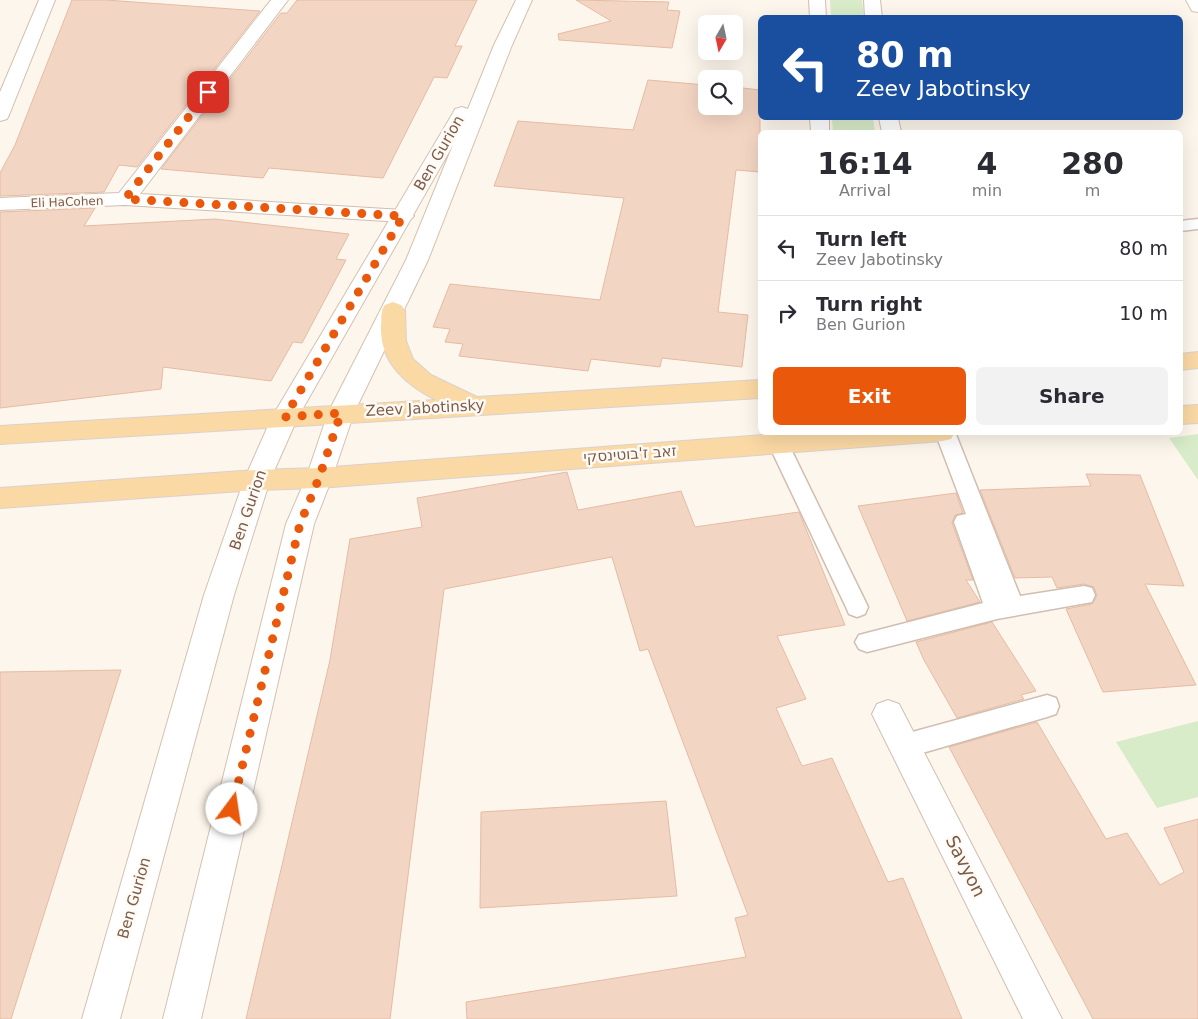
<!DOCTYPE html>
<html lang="en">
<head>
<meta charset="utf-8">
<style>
  :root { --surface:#fff; --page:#f2f2f3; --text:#2b2b33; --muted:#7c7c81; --line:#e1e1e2; --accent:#ea580c }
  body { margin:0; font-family:"DejaVu Sans","Noto Sans Hebrew",sans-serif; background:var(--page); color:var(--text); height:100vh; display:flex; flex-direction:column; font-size:19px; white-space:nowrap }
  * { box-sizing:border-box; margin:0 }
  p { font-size:16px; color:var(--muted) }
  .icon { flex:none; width:28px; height:28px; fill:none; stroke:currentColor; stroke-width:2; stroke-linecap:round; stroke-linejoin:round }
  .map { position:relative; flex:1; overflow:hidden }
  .sheet { position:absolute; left:758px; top:130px; width:425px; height:305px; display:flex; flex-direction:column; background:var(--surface); border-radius:8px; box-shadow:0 5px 20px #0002 }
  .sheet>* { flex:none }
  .banner { position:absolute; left:758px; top:15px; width:425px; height:105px; border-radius:8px; box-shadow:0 5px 20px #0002; background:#1a4fa0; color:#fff; overflow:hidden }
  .needle { width:32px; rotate:189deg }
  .tools { position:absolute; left:698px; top:15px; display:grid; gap:10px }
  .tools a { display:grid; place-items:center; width:45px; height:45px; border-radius:8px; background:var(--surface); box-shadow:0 5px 20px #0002; font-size:25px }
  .pin { position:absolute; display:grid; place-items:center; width:42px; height:42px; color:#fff; margin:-21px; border-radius:10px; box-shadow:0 2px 8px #0006 }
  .me { position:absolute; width:55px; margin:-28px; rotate:14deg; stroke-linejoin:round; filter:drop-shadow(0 0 4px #0008) }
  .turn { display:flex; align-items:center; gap:18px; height:105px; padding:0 15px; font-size:22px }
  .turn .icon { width:65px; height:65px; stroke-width:2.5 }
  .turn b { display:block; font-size:35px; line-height:42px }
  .eta { display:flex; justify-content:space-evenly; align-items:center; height:85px; text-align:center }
  .eta b { font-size:30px; font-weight:700; line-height:35px }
  .cta { display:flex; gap:10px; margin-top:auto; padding:10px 15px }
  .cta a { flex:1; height:58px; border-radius:8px; background:var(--accent); color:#fff; font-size:20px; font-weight:700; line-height:58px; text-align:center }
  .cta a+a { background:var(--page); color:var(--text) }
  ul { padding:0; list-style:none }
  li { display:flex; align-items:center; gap:15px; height:65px; padding:0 15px; border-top:1px solid var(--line) }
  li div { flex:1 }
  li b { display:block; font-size:19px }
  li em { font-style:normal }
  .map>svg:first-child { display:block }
  .green { fill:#d8ecc9 }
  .building { fill:#f3d5c3; stroke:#e6bba3 }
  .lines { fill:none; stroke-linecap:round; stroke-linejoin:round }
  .lane-casing { stroke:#d1beb0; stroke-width:3 }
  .street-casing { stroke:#d1beb0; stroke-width:2 }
  .secondary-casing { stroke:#d6c0b0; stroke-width:2 }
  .primary-casing { stroke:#dad1cd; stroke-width:2 }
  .lane { fill:#fff; fill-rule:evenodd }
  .street { fill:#fff; fill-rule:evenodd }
  .secondary { fill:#fff; fill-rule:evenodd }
  .primary { fill:#fbd9a5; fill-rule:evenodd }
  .route { stroke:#ea580c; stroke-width:9; stroke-dasharray:0 16.2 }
  .labels { text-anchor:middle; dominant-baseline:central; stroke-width:5; stroke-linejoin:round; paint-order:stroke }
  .far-street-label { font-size:12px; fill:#7a5c4d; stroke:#fffaf3 }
  .street-label { font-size:15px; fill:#7a5c4d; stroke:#fffaf3 }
  .near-street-label { font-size:18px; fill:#7a5c4d; stroke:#fffaf3 }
</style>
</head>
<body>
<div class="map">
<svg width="1198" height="1019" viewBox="0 0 1198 1019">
  <rect width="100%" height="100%" fill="#fdf6ec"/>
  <path class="green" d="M830,0H862L864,17H831Z
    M832,118H873L875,132H833Z
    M1198,434V480L1169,438Z
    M1198,721V797L1157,808L1116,742Z"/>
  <path class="building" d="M72,0H106L260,11L137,167L119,165L104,192L0,196V173L15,145Z
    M297,0H477L455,46H462L447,78L434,77L383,178L269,168L263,178L161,169L281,13H287Z
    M576,0L669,2L667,10L680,11L672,48L559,40L558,34L611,21Z
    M648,80L706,85V106H734V87L760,90V172L736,170L718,312L748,315L742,367L662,358L660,367L591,359L588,371L459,356L463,344L445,342L450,329L433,327L450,284L600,300L624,198L494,186L518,121L633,130Z
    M95,208L84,226L215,219L349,234L336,259L346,260L302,343L293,342L271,381L163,367L161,389L0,408V212Z
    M567,472L578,510L681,491L695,527L799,512L845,625L777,636L806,699L776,708L802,766L832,758L888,882L903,878L962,1019H467L466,1002L746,957L735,918L748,915L648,649L640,651L612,557L444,589L390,1019H246L330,660L350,539L422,527L417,498Z
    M1086,474L1140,475L1184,586L1145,584L1196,685L1103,692L1066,609L1092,604L1097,596L1094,587L1084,584L1057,588L1052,577L1015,578L980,490L1091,486Z
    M956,493L963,513L955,515L952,523L973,580H966L980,602L907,621L858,506Z
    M992,622L1036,691L1021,695L1024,699L957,718L924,660L916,642Z
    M121,670L11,1019H0V672Z
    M1037,722L1106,839L1127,833L1160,885L1184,872L1164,828L1198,819V1019H1093L949,747Z
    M666,801L677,896L480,908L481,812Z"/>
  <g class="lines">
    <g class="lane-casing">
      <path id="lane" d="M1198,219V229L1180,231V221Z
        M935,432H955L1020,596L1084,586L1092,588L1095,595L1092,602L997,619L867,652L859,649L855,642L859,635L983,603L954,522L957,516L966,514Z
        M778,436L785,438L788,443L868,607L865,614L857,617L849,614L846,607L768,443L771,438Z
        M1047,695L1056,698L1059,706L1056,714L1047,717L905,758L896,754L892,746L896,738L905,734Z"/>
    </g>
    <g class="street-casing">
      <path id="street" d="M39,0H55L9,115L7,119L0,121V92Z
        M271,0H288L140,194L403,210L410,212L414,216L410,220L403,222L125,205L0,210V198L119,193Z
        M809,0H825L826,18H810Z
        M864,0H880L882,18H865Z
        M810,118H829V132H811Z
        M879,118H898L901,132H882Z
        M888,700L899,704L1062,1019H1023L872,714L877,704Z"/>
    </g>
    <g class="secondary-casing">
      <path id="secondary" d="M516,0H532L512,45L428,260L354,413L332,478L314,524L201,1019H163L286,524L306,478L328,413L406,260L453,145L298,417L270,480L234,595L120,1019H82L204,595L244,480L272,417L453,113L455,109L462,107L468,109L494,45Z
        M1186,0H1198V12L1192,11Z"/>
    </g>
    <g class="primary-casing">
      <path id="primary" d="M393,302L401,305L405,310L406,341L413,359L431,375L477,397L760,380V398L0,444V426L436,400C406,385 380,362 381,327C382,319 380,311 385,305Z
        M1198,352V368L1180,370V354Z
        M1198,405V423L1180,424V406Z
        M805,432H955L951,439L942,441L319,488L257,490L0,508V488L257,470L319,468Z"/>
    </g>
    <use href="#lane" class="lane"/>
    <use href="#street" class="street"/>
    <use href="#secondary" class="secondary"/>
    <use href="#primary" class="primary"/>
  </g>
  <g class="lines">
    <path class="route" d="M208,92L125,199L403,216L285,417L341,413L319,478L300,524L232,809"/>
  </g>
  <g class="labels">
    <g class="far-street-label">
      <text transform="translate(67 202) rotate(-2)">Eli HaCohen</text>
    </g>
    <g class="street-label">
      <text transform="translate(439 153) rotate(-60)">Ben Gurion</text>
      <text transform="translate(425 408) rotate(-3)">Zeev Jabotinsky</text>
      <text transform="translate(630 454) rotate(-4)">זאב ז'בוטינסקי</text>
      <text transform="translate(248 510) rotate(-71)">Ben Gurion</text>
      <text transform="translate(134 898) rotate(-74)">Ben Gurion</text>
    </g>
    <g class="near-street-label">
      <text transform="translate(966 866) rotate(63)">Savyon</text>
    </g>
  </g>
</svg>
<div class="tools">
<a><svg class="needle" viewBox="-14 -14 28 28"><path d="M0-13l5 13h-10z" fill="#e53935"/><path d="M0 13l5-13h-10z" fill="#7c7c81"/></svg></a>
<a><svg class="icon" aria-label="search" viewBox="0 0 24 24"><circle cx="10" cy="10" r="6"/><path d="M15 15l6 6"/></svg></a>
</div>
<div class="pin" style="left:208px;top:92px;background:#d93025"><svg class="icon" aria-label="arrive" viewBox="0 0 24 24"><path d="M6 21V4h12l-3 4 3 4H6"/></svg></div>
<svg class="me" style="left:232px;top:809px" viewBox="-20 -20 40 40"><circle r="19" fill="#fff"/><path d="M0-13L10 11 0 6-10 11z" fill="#ea580c"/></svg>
<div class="banner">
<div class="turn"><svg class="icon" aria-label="left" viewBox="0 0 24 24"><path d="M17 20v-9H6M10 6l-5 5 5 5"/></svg><div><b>80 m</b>Zeev Jabotinsky</div></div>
</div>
<section class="sheet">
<div class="eta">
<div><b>16:14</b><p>Arrival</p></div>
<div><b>4</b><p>min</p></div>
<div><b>280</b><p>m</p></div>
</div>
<ul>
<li><svg class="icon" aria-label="left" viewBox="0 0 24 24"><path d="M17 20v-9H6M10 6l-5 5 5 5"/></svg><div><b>Turn left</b><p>Zeev Jabotinsky</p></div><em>80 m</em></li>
<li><svg class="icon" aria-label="right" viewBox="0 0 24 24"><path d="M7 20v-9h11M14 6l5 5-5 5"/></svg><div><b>Turn right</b><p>Ben Gurion</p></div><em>10 m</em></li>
</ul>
<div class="cta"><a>Exit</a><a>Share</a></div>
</section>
</div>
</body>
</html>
